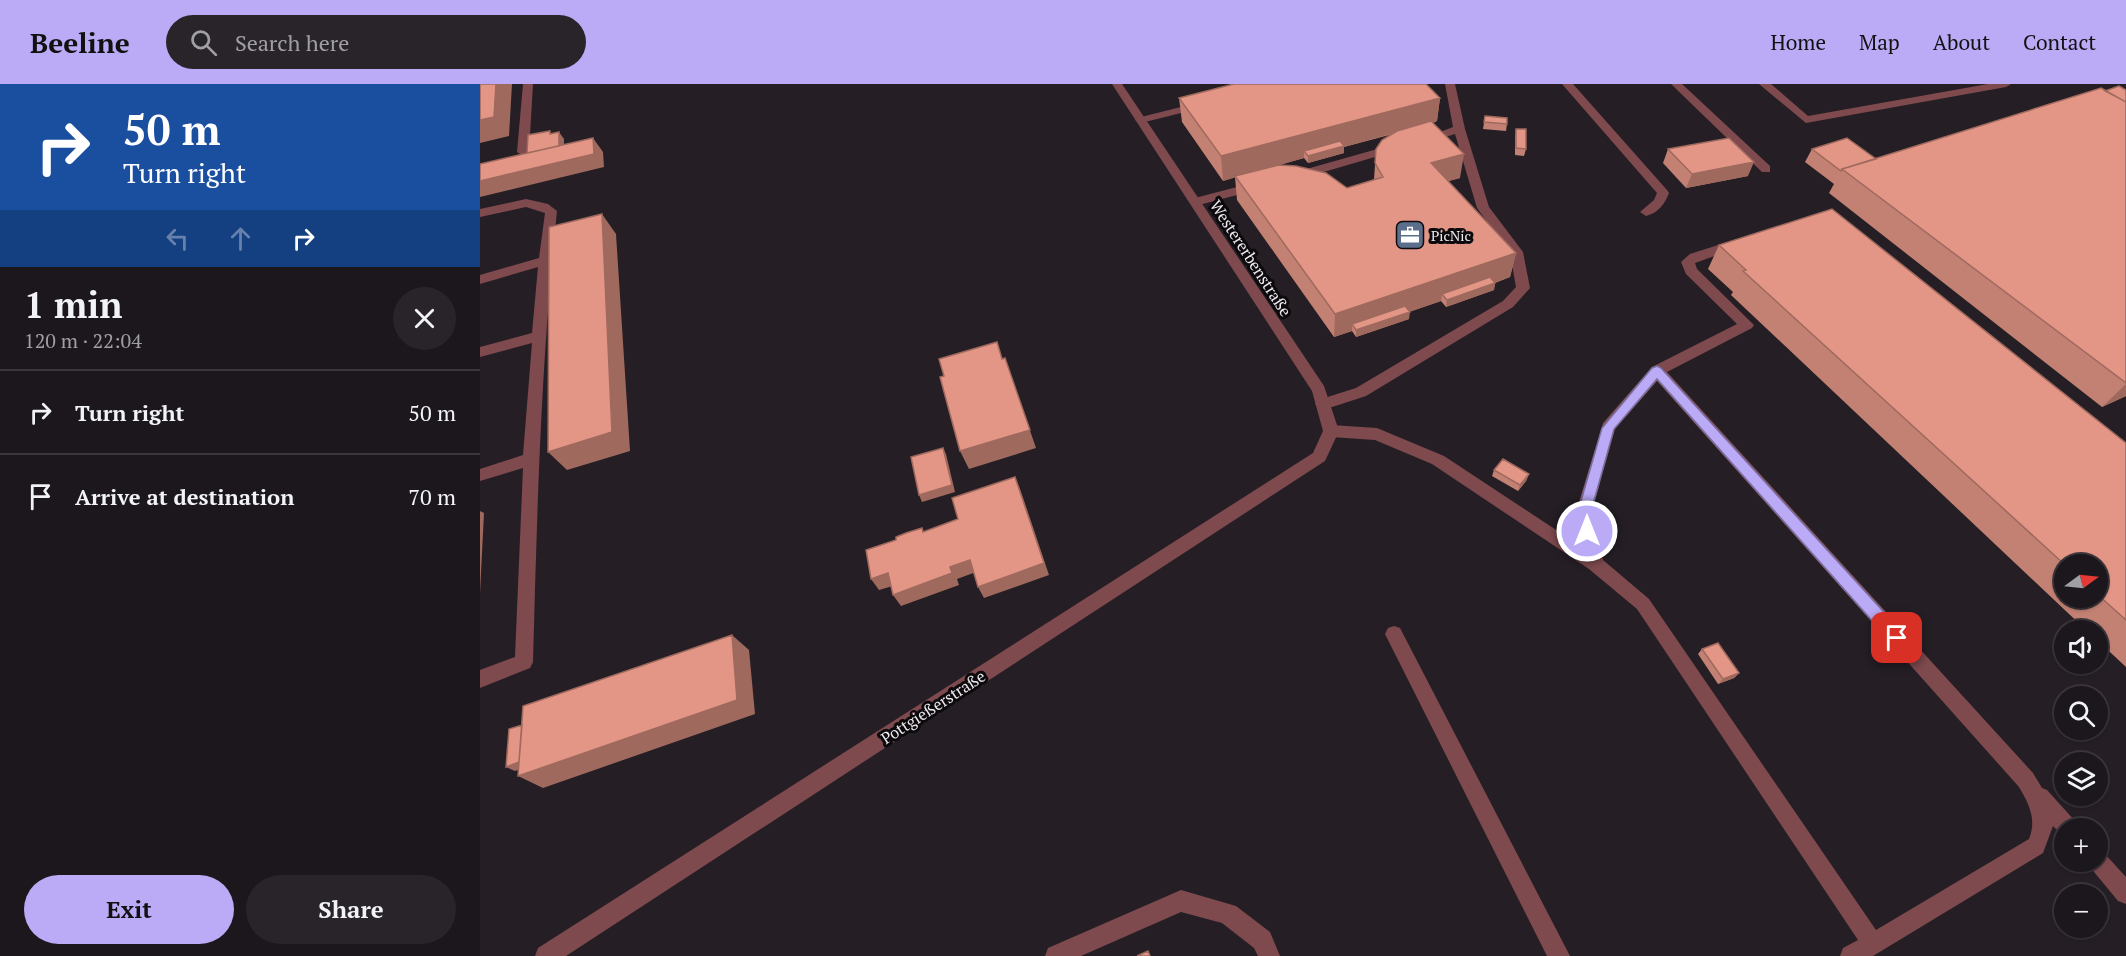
<!DOCTYPE html>
<html lang="en">
<head>
<meta charset="utf-8">
<style>
  :root { --surface:#1c171c; --page:#292429; --text:#f1f3f6; --muted:#a09fa3; --line:#3a363b; --accent:#bbaaf6 }
  body { margin:0; font-family:"PT Serif",serif; background:var(--page); color:var(--text); height:100vh; display:flex; flex-direction:column; font-size:22px; white-space:nowrap }
  * { box-sizing:border-box; margin:0 }
  p { font-size:20px; color:var(--muted) }
  .icon { flex:none; width:33px; height:33px; fill:none; stroke:currentColor; stroke-width:2; stroke-linecap:round; stroke-linejoin:round }
  .map { position:relative; flex:1; overflow:hidden }
  .drawer { display:flex; flex-direction:column; background:var(--surface); width:480px }
  .drawer>* { flex:none }
  .banner { background:#1a4fa0; color:#fff; overflow:hidden }
  .needle { width:39px; rotate:75deg }
  .fabs { position:absolute; left:1574px; top:470px; display:grid; gap:12px }
  .fabs a { display:grid; place-items:center; width:54px; height:54px; border-radius:50%; background:var(--surface); box-shadow:0 2px 4px #0004,0 0 0 2px var(--line); font-size:30px }
  .pin { position:absolute; display:grid; place-items:center; width:51px; height:51px; color:#fff; margin:-26px; border-radius:12px; box-shadow:0 3px 9px #0006 }
  .me { position:absolute; width:66px; margin:-33px; rotate:0deg; stroke-linejoin:round; filter:drop-shadow(0 0 4px #0008) }
  .turn { display:flex; align-items:center; gap:21px; height:126px; padding:0 24px; font-size:27px }
  .turn .icon { width:78px; height:78px; stroke-width:2.5 }
  .turn b { display:block; font-size:42px; line-height:51px }
  .lanes { display:flex; align-items:center; height:57px; padding:0 24px; background:#0003; justify-content:center; gap:30px; direction:ltr }
  .lanes .off { opacity:.35 }
  .round { display:grid; place-items:center; flex:none; width:63px; height:63px; border-radius:32px; background:var(--page) }
  .overview { display:flex; align-items:center; justify-content:space-between; height:102px; padding:0 24px }
  h1 { font-size:36px; font-weight:600; line-height:45px }
  .cta { display:flex; gap:12px; margin-top:auto; padding:12px 24px }
  .cta a { flex:1; height:69px; border-radius:36px; background:var(--accent); color:#111; font-size:24px; font-weight:600; line-height:69px; text-align:center }
  .cta a+a { background:var(--page); color:var(--text) }
  ul { padding:0; list-style:none }
  li { display:flex; align-items:center; gap:18px; height:84px; padding:0 24px; border-top:2px solid var(--line) }
  li div { flex:1 }
  li b { display:block; font-size:22px }
  li em { font-style:normal }
  header { display:flex; align-items:center; gap:36px; box-sizing:border-box; height:84px; padding:0 30px; background:var(--accent); color:#111 }
  header strong { font-size:28px }
  nav { display:flex; gap:33px; margin-inline-start:auto; font-size:21px }
  .search { width:420px; height:54px; background:var(--page); display:flex; align-items:center; gap:15px; box-sizing:border-box; padding:0 21px; border-radius:33px; color:var(--muted); font-size:22px }
  main { display:flex; flex:1; min-height:0 }
  .map>svg:first-child { display:block }
  .lines { fill:none; stroke-linecap:round; stroke-linejoin:round }
  .service { fill:#7e4a4e; fill-rule:evenodd }
  .tertiary { fill:#7e4a4e; fill-rule:evenodd }
  .wall { fill:#c38173; fill-rule:evenodd }
  .shaded-wall { fill:#9f695e }
  .building { fill:#e39686; stroke:#9f695e; stroke-width:1.5 }
  .route { fill:#bbaaf6; stroke:#7a6ea0; stroke-width:1.5 }
  .labels { text-anchor:middle; dominant-baseline:central; stroke-width:6; stroke-linejoin:round; paint-order:stroke }
  .far-poi-label { font-size:14px; fill:#eeeaee; stroke:#0c0a0d; text-anchor:start }
  .street-label { font-size:16px; fill:#eeeaee; stroke:#0c0a0d }
</style>
</head>
<body>
<header>
<strong>Beeline</strong>
<div class="search"><svg class="icon" aria-label="search" viewBox="0 0 24 24"><circle cx="10" cy="10" r="6"/><path d="M15 15l6 6"/></svg>Search here</div>
<nav><a>Home</a><a>Map</a><a>About</a><a>Contact</a></nav>
</header>
<main>
<section class="drawer">
<div class="banner">
<div class="turn"><svg class="icon" aria-label="right" viewBox="0 0 24 24"><path d="M7 20v-9h11M14 6l5 5-5 5"/></svg><div><b>50 m</b>Turn right</div></div>
<div class="lanes"><svg class="icon off" aria-label="left" viewBox="0 0 24 24"><path d="M17 20v-9H6M10 6l-5 5 5 5"/></svg><svg class="icon off" aria-label="ahead" viewBox="0 0 24 24"><path d="M12 20V5M6 11l6-6 6 6"/></svg><svg class="icon" aria-label="right" viewBox="0 0 24 24"><path d="M7 20v-9h11M14 6l5 5-5 5"/></svg></div>
</div>
<div class="overview"><div><h1>1 min</h1><p>120 m · 22:04</p></div><a class="round"><svg class="icon" aria-label="close" viewBox="0 0 24 24"><path d="M6 6l12 12M18 6L6 18"/></svg></a></div>
<ul>
<li><svg class="icon" aria-label="right" viewBox="0 0 24 24"><path d="M7 20v-9h11M14 6l5 5-5 5"/></svg><div><b>Turn right</b></div><em>50 m</em></li>
<li><svg class="icon" aria-label="arrive" viewBox="0 0 24 24"><path d="M6 21V4h12l-3 4 3 4H6"/></svg><div><b>Arrive at destination</b></div><em>70 m</em></li>
</ul>
<div class="cta"><a>Exit</a><a>Share</a></div>
</section>
<div class="map">
<svg width="1646" height="872" viewBox="0 0 1646 872">
  <rect width="100%" height="100%" fill="#251f25"/>
  <g class="lines">
    <path class="service" d="M43,0H53L49,68L43,72L37,68Z
      M965,0H975L985,45L1009,123L1043,168L1050,204L1033,223L886,312L843,326L838,324L835,320L838,316L876,304L1023,217L1036,203L1030,169L997,124L975,50L943,60L937,57L973,43Z
      M1082,0H1093L1187,106L1189,109C1185,120 1178,129 1166,132L1160,128L1174,116L1177,109Z
      M1191,0H1202L1290,82V88H1282Z
      M1279,0H1291L1328,32L1508,0H1531L1526,3L1326,39Z
      M721,18L727,21L725,23L661,39L655,36L657,34Z
      M915,60L921,64L919,66L813,97L807,93L809,90Z
      M776,98L780,99V105L715,122L709,118L711,115Z
      M46,115L68,120L77,127C61,277 57,427 53,578L50,584L0,604V586L35,573L43,384L0,397V385L43,371L52,259L0,273V263L52,249L58,183L0,200V191L59,174L65,129L46,123L0,133V125Z
      M1257,155L1263,159L1262,162L1215,179L1217,185L1274,241L1272,244L1187,288L1553,689L1562,704L1567,706L1595,737L1598,744H1584V753L1573,742L1563,769L1393,872H1360L1363,864L1378,856L1157,525L1109,485L952,380L895,356L851,353L846,351L843,347L846,343L851,341L897,344L964,372L1102,463L1095,431L1123,339L1172,283L1257,240L1206,190L1201,178L1210,170ZM1177,297L1539,703C1549,720 1557,735 1549,755L1396,846L1169,515L1123,476L1111,431L1135,345Z
      M914,542L920,544L1090,872H1067L908,556L905,550L908,544Z
      M1617,766L1624,769L1646,793V820L1638,817L1610,783L1607,777H1617Z
      M701,806L756,822L790,848L800,872H778L774,864L742,839L701,828L601,872H565L568,864Z"/>
    <path class="tertiary" d="M632,0H642L844,302L859,347L845,377L86,872H55L58,864L833,369L843,347L832,307Z"/>
  </g>
  <path class="wall" d="M1646,6V312L1622,323L1349,109L1354,100L1325,78L1332,65L1396,75L1625,7Z
    M699,14H960L957,37L953,39L980,94L968,97L1036,169L1030,193L1015,199L1014,206L966,223L961,217L929,228V235L876,253L872,247L854,253L757,116L755,93L743,97L702,38ZM913,50L896,65L894,96L867,104L785,85L824,74L828,79L864,69V63Z
    M1005,32L1027,40L1026,47L1003,45Z
    M1036,45L1046,65L1044,72L1035,71V52Z
    M1188,65L1268,92L1206,104L1183,79Z
    M1239,161L1646,359V583L1617,556V546H1606L1251,211L1253,208L1228,185ZM1584,480H1617V513H1584Z
    M1014,386L1049,390L1046,397L1038,407L1012,392Z
    M1222,565L1259,589L1254,594L1238,600L1218,570Z"/>
  <path class="shaded-wall" d="M16,0H32L29,52L0,59V36Z
    M960,14L957,37L864,63V69L828,79V72L824,67V74L743,97L741,72Z
    M79,48L84,55V71L69,74Z
    M113,54L123,68L124,83L0,113V97Z
    M984,70L980,94L948,103L951,79Z
    M1274,78L1268,92L1206,104L1212,90Z
    M122,130L136,150L150,367L87,386L68,368Z
    M1036,169L1030,193L967,215L962,210L961,217L876,246L872,240V247L854,253L855,230Z
    M1015,199L1014,206L966,223L967,216Z
    M930,228L929,235L876,253V246Z
    M525,274L556,364L489,385L480,367Z
    M1646,300V312L1622,323Z
    M463,364L466,370L475,408L442,418L439,411Z
    M1049,390L1046,397L1038,407L1040,401Z
    M535,393L540,405L569,491L504,514L498,503Z
    M0,427L4,429L0,509Z
    M490,476L496,488L477,495L479,501L421,522L413,511L470,483Z
    M408,489L416,501L399,506L391,495Z
    M252,551L269,566L275,630L63,704L38,692Z
    M1259,589L1254,594L1238,600L1243,595Z
    M67,640L65,677L35,687L26,683Z"/>
  <path class="building" d="M0,0H16L14,33L0,36Z
    M754,0H946L960,14L741,72L699,14Z
    M1639,2L1646,6V18L1625,7Z
    M1621,4L1646,18V299L1362,85Z
    M1005,32L1027,34V40L1004,38Z
    M951,37L984,70L951,79L1036,169L855,230L755,92L799,81L816,82L846,89L867,104L903,93L895,79L896,65L902,56L917,47Z
    M1036,45H1046V65L1036,64Z
    M70,47V50L79,48V62L47,69L48,51Z
    M113,54L114,70L0,97V80Z
    M1249,54L1274,78L1212,90L1188,65Z
    M1367,54L1396,75L1362,85L1361,87L1332,65Z
    M860,57L864,62L828,72L824,67Z
    M1352,125L1646,359V536L1617,510V480H1584L1263,187L1266,186L1239,161Z
    M122,130L132,348L68,368L69,143Z
    M1010,193L1015,199L967,216L962,210Z
    M925,222L930,228L876,246L872,240Z
    M517,258L522,275L525,274L550,346L480,367L460,293L464,292L459,275Z
    M463,364L472,401L439,411L431,373Z
    M1023,375L1049,390L1040,401L1014,386Z
    M535,393L564,479L498,503L490,476L470,483L472,489L413,511L408,489L391,495L386,466L416,456V453L426,449L442,444L443,448L478,435L472,414Z
    M252,551L257,616L38,692L43,622Z
    M1238,559L1259,589L1243,595L1222,565Z
    M42,641L39,678L26,683L29,645Z
    M668,867L670,872H657Z"/>
  <path class="route" d="M1177,282L1181,284L1423,549L1425,554L1423,559L1417,561L1412,559L1177,295L1134,345L1110,431L1114,447L1112,451H1102L1097,431L1122,344L1172,284Z"/>
  <defs>
    <g id="office-square" transform="scale(1.5)"><rect x="-9" y="-9" width="18" height="18" rx="4" fill="#5c6f8a" stroke="#0c0a0d"/><path d="M-6-3h4V-5.5h4V-3h4V5H-6ZM-1-4.5V-3h2v-1.5ZM-6 0V1H6V0Z" fill="#fff"/></g>
  </defs>
  <g fill-rule="evenodd">
    <use href="#office-square" x="930" y="151"/>
  </g>
  <g class="labels">
    <g class="far-poi-label">
      <text x="951" y="151">PicNic</text>
    </g>
    <g class="street-label">
      <text transform="translate(771 174) rotate(57)">Westererbenstraße</text>
      <text transform="translate(453 623) rotate(-33)">Pottgießerstraße</text>
    </g>
  </g>
</svg>
<div class="fabs">
<a><svg class="needle" viewBox="-14 -14 28 28"><path d="M0-13l5 13h-10z" fill="#e53935"/><path d="M0 13l5-13h-10z" fill="#a09fa3"/></svg></a>
<a><svg class="icon" aria-label="sound" viewBox="0 0 24 24"><path d="M4 9h4l5-4v14l-5-4H4zM17 9q2 3 0 6"/></svg></a>
<a><svg class="icon" aria-label="search" viewBox="0 0 24 24"><circle cx="10" cy="10" r="6"/><path d="M15 15l6 6"/></svg></a>
<a><svg class="icon" aria-label="layers" viewBox="0 0 24 24"><path d="M12 4l9 5-9 5-9-5zM3 14l9 5 9-5"/></svg></a>
<a>+</a>
<a>−</a>
</div>
<div class="pin" style="left:1417px;top:554px;background:#d93025"><svg class="icon" aria-label="arrive" viewBox="0 0 24 24"><path d="M6 21V4h12l-3 4 3 4H6"/></svg></div>
<svg class="me" style="left:1107px;top:447px" viewBox="-20 -20 40 40"><circle r="17" fill="#bbaaf6" stroke="#fff" stroke-width="3"/><path d="M0-11L8 9 0 5-8 9z" fill="#fff"/></svg>
</div>
</main>
</body>
</html>
